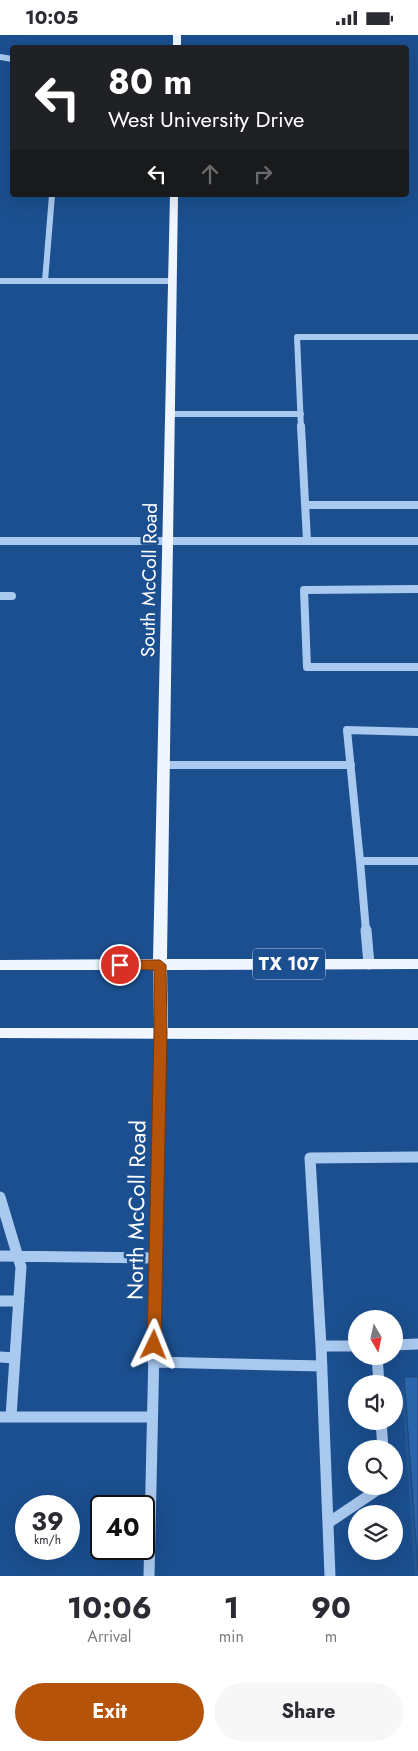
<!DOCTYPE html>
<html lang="en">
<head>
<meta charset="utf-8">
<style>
  :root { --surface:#fff; --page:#f7f7f7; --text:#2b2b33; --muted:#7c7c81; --accent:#b45309 }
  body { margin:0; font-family:Jost,sans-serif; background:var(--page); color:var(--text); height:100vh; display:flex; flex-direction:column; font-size:19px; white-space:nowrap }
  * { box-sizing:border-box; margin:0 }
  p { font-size:16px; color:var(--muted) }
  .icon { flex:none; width:28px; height:28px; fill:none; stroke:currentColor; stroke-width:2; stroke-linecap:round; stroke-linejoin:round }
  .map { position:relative; height:1541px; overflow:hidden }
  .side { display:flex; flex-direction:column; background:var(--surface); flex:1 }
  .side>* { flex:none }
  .hud { position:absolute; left:10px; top:10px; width:399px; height:152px; border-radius:5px; box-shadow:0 5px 20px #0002; background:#202124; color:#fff; overflow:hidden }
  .needle { width:32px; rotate:171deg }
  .controls { position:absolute; left:348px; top:1275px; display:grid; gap:10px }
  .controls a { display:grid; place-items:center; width:55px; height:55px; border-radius:50%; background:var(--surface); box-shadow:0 5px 20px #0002; font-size:25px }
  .speed { position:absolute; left:15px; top:1460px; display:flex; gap:10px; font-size:25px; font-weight:700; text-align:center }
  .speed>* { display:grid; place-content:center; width:65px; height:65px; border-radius:50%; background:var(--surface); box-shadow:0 5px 20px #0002; line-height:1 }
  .speed small { font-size:12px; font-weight:400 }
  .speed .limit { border:2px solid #111; border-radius:8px; background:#fff; color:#111 }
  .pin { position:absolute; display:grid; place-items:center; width:42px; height:42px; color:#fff; margin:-21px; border:2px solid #fff; border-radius:50%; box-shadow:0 1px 5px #0007 }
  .me { position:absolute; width:55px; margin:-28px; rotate:2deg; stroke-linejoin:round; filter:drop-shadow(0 0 4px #0008) }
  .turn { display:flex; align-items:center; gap:18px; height:105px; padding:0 15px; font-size:22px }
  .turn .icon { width:65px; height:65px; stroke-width:2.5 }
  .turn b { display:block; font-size:35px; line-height:42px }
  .lanes { display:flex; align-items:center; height:48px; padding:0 15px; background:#0003; justify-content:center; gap:25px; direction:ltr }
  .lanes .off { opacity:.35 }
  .eta { display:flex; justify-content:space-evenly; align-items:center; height:85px; text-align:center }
  .eta b { font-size:30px; font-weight:700; line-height:35px }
  .button { display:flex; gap:10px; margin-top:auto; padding:10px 15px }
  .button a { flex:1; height:58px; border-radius:30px; background:var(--accent); color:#fff; font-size:20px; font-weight:700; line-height:58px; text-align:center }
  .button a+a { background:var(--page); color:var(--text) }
  .status { display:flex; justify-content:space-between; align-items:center; height:35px; padding:0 25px; background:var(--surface); direction:ltr }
  .status svg { height:14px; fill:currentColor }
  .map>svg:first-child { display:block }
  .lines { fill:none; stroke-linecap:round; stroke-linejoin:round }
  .minor-far2 { stroke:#a9c9ee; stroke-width:6 }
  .minor-far1 { stroke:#a9c9ee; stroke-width:8 }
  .minor { stroke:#a9c9ee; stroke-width:11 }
  .major { fill:#f0f6ff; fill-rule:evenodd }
  .wall { fill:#245895 }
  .building { fill:#2a66ad; stroke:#1d4779 }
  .route { fill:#b45309; stroke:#753606 }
  .labels { text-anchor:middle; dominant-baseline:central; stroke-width:5; stroke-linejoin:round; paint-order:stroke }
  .shield { fill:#1b4f8f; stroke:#bbcadd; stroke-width:1 }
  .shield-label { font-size:18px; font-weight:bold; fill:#fff }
  .street-label { font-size:19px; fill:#fff; stroke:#1b4f8f }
  .near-street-label { font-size:22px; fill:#fff; stroke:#1b4f8f }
</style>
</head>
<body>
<div class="status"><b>10:05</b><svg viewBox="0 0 49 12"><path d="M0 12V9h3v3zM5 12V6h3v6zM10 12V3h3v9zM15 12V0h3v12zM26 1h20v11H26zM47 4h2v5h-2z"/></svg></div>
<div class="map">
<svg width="418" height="1541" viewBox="0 0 418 1541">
  <rect width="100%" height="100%" fill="#1b4f8f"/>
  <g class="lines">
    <path class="minor-far2" d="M0,22L12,24
      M0,246H172
      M45,246L52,160
      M170,379H301
      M301,393L297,302H418"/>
    <path class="minor-far1" d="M301,391L307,506
      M305,470H418
      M0,506H418
      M418,554L304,555L307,632H418
      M0,561H12
      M163,730H351
      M360,826L347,695L418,697
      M366,896L360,826H418"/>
    <path class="minor" d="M366,895L369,929
      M0,1162L21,1232L11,1382
      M0,1221L156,1223
      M0,1266H19
      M394,1310L418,1309
      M321,1311L330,1541
      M356,1311H321L310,1123L418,1122
      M377,1321L379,1349
      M0,1322L14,1323
      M153,1327L322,1331
      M0,1382H152
      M381,1386L383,1414
      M328,1488L383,1451
      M149,1541L161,998"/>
    <path class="major" d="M173,0H181V12H173Z
      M170,160H178L167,924H418V934L167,935L168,993H418V1005L0,1003V993H154L153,935H0V925L153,924Z"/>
  </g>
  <path class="wall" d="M404,1342L418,1541H415L402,1359Z"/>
  <path class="building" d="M404,1342H418V1536Z"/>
  <path class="route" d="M120,925H160L166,930L167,998L161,1310L159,1315L154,1317L149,1315L147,1310L154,998V935L115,933L114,930L115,927Z"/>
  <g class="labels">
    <rect class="shield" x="253" y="913.5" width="72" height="31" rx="4"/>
    <g class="shield-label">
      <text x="289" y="929">TX 107</text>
    </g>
    <g class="street-label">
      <text transform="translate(149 545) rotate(-89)">South McColl Road</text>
    </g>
    <g class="near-street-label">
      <text transform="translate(136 1175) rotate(-89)">North McColl Road</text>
    </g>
  </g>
</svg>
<div class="controls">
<a><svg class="needle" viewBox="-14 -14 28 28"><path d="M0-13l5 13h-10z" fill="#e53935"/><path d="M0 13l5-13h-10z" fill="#7c7c81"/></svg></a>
<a><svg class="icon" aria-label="sound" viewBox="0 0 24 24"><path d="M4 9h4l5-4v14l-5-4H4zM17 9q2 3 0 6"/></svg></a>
<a><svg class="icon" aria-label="search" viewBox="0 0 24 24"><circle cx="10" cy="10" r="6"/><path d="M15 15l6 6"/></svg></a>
<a><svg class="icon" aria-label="layers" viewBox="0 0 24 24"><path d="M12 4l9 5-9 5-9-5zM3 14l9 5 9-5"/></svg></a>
</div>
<div class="speed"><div>39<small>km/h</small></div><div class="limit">40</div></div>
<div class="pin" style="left:120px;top:930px;background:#d93025"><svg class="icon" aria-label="arrive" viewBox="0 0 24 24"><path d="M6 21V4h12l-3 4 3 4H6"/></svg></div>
<svg class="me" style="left:154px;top:1310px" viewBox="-20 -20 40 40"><path d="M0-17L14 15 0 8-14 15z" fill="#b45309" stroke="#fff" stroke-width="4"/></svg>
<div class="hud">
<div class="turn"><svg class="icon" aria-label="left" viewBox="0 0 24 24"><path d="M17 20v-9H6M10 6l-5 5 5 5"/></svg><div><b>80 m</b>West University Drive</div></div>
<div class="lanes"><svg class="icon" aria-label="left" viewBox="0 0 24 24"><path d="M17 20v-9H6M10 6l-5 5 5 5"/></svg><svg class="icon off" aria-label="ahead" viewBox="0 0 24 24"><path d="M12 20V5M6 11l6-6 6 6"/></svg><svg class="icon off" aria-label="right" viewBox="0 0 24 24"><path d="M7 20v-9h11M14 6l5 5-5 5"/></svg></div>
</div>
</div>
<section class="side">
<div class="eta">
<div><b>10:06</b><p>Arrival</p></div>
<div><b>1</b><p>min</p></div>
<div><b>90</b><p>m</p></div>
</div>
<div class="button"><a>Exit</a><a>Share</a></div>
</section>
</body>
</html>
